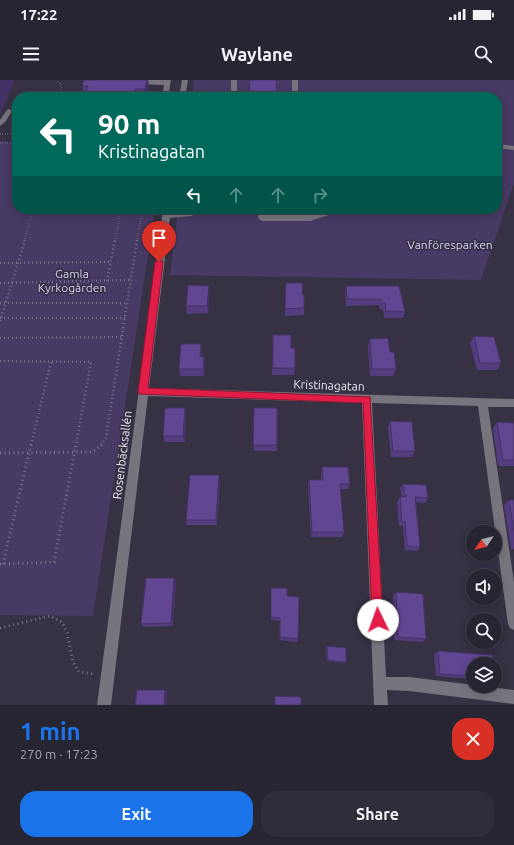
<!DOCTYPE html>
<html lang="en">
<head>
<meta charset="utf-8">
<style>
  :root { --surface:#282532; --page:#302d3a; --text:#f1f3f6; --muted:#a5a5ac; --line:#44424d; --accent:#1a73e8 }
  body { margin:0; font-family:Ubuntu,sans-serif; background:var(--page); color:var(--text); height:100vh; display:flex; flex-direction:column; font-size:15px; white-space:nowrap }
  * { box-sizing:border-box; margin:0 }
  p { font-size:13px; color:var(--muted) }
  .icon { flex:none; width:22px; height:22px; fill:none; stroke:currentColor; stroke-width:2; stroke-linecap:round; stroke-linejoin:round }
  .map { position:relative; height:625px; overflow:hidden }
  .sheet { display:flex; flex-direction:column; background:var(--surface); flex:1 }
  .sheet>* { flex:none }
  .top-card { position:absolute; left:12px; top:12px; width:490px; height:122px; border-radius:16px; box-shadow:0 2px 10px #0003,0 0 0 1px var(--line); background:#00695c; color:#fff; overflow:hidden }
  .needle { width:26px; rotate:235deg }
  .controls { position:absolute; left:466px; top:445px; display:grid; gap:8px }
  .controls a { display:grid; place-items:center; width:36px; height:36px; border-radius:50%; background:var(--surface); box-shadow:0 2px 10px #0003,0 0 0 1px var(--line); font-size:20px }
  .pin { position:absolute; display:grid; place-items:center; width:34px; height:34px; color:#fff; margin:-41px -17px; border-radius:50% 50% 50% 0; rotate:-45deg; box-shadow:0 0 4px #0007 }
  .pin .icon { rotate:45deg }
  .me { position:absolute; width:44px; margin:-22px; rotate:357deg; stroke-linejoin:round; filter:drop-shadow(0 0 3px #0008) }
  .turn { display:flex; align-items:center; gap:14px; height:84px; padding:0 20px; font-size:18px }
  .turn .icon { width:52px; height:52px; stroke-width:2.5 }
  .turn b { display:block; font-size:28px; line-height:34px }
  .lanes { display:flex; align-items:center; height:38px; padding:0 20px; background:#0003; justify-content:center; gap:20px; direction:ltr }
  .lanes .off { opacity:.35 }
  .round { display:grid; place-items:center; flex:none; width:42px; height:42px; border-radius:16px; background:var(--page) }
  .head { display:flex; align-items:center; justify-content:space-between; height:68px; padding:0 20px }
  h1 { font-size:24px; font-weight:600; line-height:30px; color:var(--accent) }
  .primary-button { display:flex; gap:8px; margin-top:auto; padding:8px 20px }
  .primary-button a { flex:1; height:46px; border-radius:16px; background:var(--accent); color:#fff; font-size:16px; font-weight:600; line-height:46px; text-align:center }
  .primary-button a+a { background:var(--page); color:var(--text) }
  .status { display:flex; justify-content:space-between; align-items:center; height:28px; padding:0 20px; background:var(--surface); direction:ltr }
  .status svg { height:11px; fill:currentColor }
  header { display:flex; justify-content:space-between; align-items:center; height:52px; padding:0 20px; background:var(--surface); font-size:18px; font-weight:600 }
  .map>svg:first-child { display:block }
  .green { fill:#473a65 }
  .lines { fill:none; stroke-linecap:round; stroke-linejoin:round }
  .path-far2 { stroke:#767282; stroke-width:2; stroke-dasharray:0.5 2; stroke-linecap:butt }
  .path-far1 { stroke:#767282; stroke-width:2.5; stroke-dasharray:1 3; stroke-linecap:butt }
  .path { stroke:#767282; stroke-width:3; stroke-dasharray:1 3.5; stroke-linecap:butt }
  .minor { fill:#77747d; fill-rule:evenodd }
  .wall { fill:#533d7e }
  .shaded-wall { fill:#443266 }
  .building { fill:#614792; stroke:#443266 }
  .route { fill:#e11d48; stroke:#92132f }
  .labels { text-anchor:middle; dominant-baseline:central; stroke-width:3; stroke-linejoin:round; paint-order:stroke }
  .park-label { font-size:12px; fill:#d8cdf8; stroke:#363143 }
  .street-label { font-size:12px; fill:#e9e7f2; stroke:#363143 }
</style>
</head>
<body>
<div class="status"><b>17:22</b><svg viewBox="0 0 49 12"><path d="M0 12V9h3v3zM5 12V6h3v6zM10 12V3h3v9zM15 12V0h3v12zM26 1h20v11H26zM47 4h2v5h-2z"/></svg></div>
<header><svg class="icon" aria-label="menu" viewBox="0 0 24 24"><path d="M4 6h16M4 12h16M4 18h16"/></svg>Waylane<svg class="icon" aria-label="search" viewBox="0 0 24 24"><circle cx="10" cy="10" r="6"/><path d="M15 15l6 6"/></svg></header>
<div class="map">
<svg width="514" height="625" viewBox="0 0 514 625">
  <rect width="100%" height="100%" fill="#363143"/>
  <path class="green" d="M194,0H514V103L481,200L170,195L178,129H497V17H192Z
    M0,61L17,62V129H155L93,536L0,535Z"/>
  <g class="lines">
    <path class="path-far2" d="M58,17L62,6L58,2L59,0
      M0,54H17
      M0,63L17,64
      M24,161L34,129
      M115,161L121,129
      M137,161L142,129"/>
    <path class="path-far1" d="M0,183L110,182
      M107,201L115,160
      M0,203L131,200
      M0,223H127
      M0,238H125
      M0,241L25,160
      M0,258L122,257
      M0,281L91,282L76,365
      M31,365L51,282
      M101,365L106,358L137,160"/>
    <path class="path" d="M0,373L92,372L103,364
      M0,484L54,482L76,364
      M3,484L31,364
      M0,548L50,536L62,542L67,553L73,582L79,592L93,594"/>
    <path class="minor" d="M165,0H171L168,17H162L164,5L136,4L133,2L136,0Z
      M182,0H188L185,17H179Z
      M231,0H237V17H231Z
      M292,0H298V17H292Z
      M9,29L12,31L6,41L0,46V40L7,30Z
      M497,64L514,66V70L497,68Z
      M163,129H171V132L200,129L192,136L170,138L149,308L514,319V327H488L514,502V550L510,548L508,544L478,326L372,323L386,597H409L514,610V624L409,611L387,610L388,625H374L362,323L148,316L111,625H97Z
      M259,129H267L266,135H310L329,129H342L341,131L310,141H262L258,138Z"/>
  </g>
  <path class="wall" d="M84,0H148L149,6L147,17H84L85,15L82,6Z
    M286,203L302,214L304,228V235L285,236Z
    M209,206V213L208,233L187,234L186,226Z
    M346,206H399L405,232L403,238H384L383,230L380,229L379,225L346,226L345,213Z
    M273,255L291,268L295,288L294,295H272Z
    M474,256L501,283L497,290H477L470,263Z
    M370,259L390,272L396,289L393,296H370L368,266Z
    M202,271L201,277L205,284L204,296H180L179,289Z
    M185,328L186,335L185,362H165L163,356Z
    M254,328L277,365V371H254Z
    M390,341L415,371L412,377H391L388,348Z
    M497,342L514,343V386H498L493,348Z
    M322,387L350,404L348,409H340L344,452L342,457H311L308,406L309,400H321V393Z
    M220,401L217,445H187L186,440Z
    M403,404L428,418L425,423L416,422L420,467L417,471L405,470L403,446H399L397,422L400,417H402L400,408Z
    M509,420H514V469H511L504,425Z
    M176,502L173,546L144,547L141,544Z
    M271,508L287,516L298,559L297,562L280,560V541L271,540Z
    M396,512L426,559L422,562L394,560L393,516Z
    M327,566L346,582L345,583L327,581L326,568Z
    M438,571L473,584V599L436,596L434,574Z"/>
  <path class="shaded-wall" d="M0,0H15L0,35Z
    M147,0H148L149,6L147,17H146L145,9Z
    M135,9L136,17H133Z
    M209,206V213L208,233L207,226Z
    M201,264L202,271L201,284L200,277Z
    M204,277L205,284L204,296L203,289Z
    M185,328L186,335L185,362L183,356Z
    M219,395L220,401L217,445L216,440Z
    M174,498L176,502L173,546L171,543Z
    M165,610L168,612L166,625H164Z"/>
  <path class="building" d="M84,0H147L145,9H135L133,17H84L88,6H82Z
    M250,0H276L277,17H249Z
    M286,203H303L302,214L304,215V228L285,229Z
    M188,205L209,206L207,226H186Z
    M346,206H399L405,232L386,231L385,223H381V219H347Z
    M273,255H291V268H295V288H273Z
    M474,256L494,257L501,283H480Z
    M388,258L390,272H394L396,289H372L370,259Z
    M181,264H201L200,277H204L203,289H179Z
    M165,328H185L183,356H163Z
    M254,328H277V365H253Z
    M390,341L412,342L415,371H393Z
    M497,342L514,343V380H503Z
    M322,387H348L350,404H340L344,452H312L309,400H323Z
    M190,395H219L216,440H186Z
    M403,404L426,405L428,418L415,417L420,467L407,466L405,442H402L400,417L407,416H405Z
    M509,420H514V451Z
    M146,498H174L171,543L141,544Z
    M271,508H287V516L299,517L298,559L280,557V538L271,537Z
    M396,512L423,514L426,559L398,557Z
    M327,566L346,568V582L328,580Z
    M438,571L492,575L493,584H473V596L440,594Z
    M137,610H165L164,625H135Z
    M275,616L301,617V625H275Z"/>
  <path class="route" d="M159,179L163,182L148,308L370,317L383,540L382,544L378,546L374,544L372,540L363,323L139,314L138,312L155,182Z"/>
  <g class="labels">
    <g class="park-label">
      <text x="450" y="164">Vanföresparken</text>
      <text x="72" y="193">Gamla<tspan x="72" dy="14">Kyrkogården</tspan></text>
    </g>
    <g class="street-label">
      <text transform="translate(329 305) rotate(2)">Kristinagatan</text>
      <text transform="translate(122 375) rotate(-83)">Rosenbäcksallén</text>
    </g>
  </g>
</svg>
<div class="controls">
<a><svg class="needle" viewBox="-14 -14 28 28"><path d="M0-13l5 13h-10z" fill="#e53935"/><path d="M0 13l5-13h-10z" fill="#a5a5ac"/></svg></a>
<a><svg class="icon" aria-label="sound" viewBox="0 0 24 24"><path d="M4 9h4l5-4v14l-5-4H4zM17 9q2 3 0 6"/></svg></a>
<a><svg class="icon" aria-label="search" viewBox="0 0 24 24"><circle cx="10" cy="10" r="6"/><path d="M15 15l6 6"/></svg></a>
<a><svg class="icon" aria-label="layers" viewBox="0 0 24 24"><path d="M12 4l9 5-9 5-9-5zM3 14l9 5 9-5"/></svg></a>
</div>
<div class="pin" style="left:159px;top:182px;background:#d93025"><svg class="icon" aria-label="arrive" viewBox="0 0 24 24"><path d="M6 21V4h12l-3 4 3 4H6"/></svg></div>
<svg class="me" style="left:378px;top:540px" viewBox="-20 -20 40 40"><circle r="19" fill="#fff"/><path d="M0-13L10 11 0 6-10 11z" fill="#e11d48"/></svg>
<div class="top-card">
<div class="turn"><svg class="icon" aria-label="left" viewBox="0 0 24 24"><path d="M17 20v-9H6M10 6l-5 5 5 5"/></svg><div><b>90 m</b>Kristinagatan</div></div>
<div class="lanes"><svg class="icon" aria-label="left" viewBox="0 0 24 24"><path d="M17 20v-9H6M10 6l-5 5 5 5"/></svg><svg class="icon off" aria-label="ahead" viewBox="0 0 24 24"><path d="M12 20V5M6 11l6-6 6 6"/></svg><svg class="icon off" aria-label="ahead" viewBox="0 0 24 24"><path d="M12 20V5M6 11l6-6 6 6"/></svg><svg class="icon off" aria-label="right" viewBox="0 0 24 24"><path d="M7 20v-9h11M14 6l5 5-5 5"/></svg></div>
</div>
</div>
<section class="sheet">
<div class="head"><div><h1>1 min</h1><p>270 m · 17:23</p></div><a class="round" style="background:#d93025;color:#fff"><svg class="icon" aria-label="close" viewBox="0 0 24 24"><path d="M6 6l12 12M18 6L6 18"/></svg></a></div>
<div class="primary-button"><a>Exit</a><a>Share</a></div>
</section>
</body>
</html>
